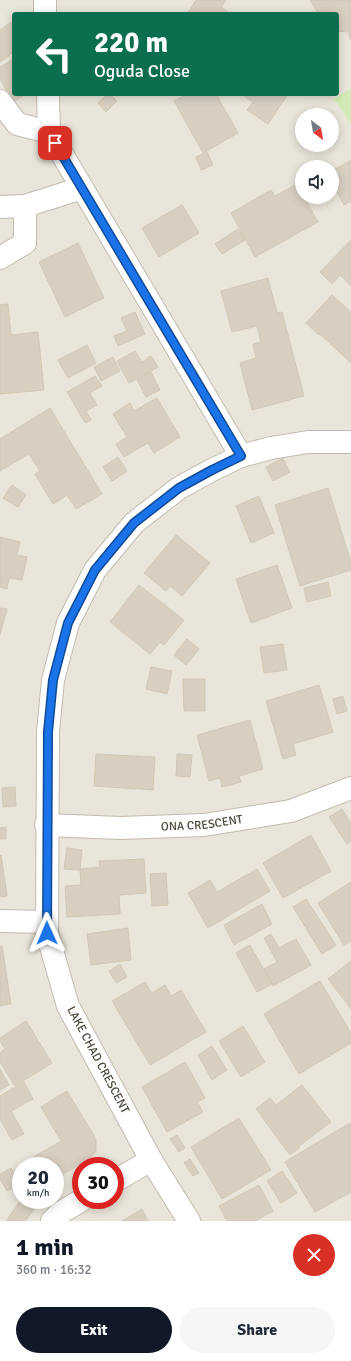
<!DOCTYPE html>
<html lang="en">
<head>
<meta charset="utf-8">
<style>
  :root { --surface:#fff; --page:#f6f6f7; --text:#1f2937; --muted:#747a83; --accent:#111827 }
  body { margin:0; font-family:Signika,sans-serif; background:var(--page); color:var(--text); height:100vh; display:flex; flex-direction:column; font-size:15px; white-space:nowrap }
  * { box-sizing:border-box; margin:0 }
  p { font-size:13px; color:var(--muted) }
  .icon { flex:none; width:22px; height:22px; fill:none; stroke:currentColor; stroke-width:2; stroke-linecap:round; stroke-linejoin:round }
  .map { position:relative; height:1221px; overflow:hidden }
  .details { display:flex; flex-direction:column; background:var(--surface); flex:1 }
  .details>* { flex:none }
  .hud { position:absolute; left:12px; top:12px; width:327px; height:84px; border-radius:4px; box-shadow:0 2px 10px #0003; background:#0b6e4f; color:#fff; overflow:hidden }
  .needle { width:26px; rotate:149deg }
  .controls { position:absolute; left:295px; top:108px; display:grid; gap:8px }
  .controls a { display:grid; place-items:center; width:44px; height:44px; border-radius:50%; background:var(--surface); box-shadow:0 2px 10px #0003; font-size:20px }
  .speed { position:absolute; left:12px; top:1157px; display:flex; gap:8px; font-size:20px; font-weight:700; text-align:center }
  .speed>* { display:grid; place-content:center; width:52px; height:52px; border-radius:50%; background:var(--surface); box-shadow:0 2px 10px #0003; line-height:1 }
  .speed small { font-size:10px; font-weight:400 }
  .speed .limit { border:6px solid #d22; background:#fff; color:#111 }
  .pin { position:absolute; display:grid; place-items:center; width:34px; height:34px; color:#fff; margin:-17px; border-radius:8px; box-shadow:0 2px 6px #0006 }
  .me { position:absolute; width:44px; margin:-22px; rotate:359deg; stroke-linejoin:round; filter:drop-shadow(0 0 3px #0008) }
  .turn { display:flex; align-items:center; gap:14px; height:84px; padding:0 16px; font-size:18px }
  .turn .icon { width:52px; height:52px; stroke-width:2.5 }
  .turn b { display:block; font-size:28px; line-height:34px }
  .round { display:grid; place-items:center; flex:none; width:42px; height:42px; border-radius:21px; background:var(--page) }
  .summary { display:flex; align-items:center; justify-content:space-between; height:68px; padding:0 16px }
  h1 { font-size:24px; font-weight:700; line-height:30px; color:var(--accent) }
  .action { display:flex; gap:8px; margin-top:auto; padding:8px 16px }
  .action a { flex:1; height:46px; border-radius:24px; background:var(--accent); color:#fff; font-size:16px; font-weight:700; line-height:46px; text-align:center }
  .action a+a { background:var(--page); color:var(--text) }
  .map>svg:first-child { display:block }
  .residential { fill:#eae5da; fill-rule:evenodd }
  .green { fill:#d2eab5 }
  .building { fill:#d8cfc1; stroke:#d3c7b4 }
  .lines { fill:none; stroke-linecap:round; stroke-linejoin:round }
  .minor-casing { stroke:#c2bbae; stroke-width:24 }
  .minor { stroke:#fff; stroke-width:22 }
  .route-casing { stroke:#114b97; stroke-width:10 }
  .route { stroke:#1a73e8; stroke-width:7 }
  .labels { text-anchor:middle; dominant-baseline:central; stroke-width:3.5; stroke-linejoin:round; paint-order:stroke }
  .street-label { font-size:12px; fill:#4b4439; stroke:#fff }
</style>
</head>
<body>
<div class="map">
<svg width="351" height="1221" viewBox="0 0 351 1221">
  <rect width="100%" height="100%" fill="#f6f3ec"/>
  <path class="residential" d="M0,0H351V88L334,99L351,124V1221H0ZM14,14H337V94H14ZM302,115H332V145H302ZM302,167H332V197H302ZM21,1166H55V1200H21ZM81,1166H115V1200H81Z"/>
  <path class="green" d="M351,88V124L334,99Z"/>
  <path class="building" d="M196,0H226L221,7L231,14H187Z
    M310,0H351V40L348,32L337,31V14H328V11L318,13Z
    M11,22L14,26V52L0,62V30Z
    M14,59V94H26L13,102L0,79V67Z
    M107,94H110L117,101L106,112L98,103Z
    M187,94H216L238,133L203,153L174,101Z
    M241,94H288L268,124L247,110L253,102Z
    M207,152L213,165L201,170L196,157Z
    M351,160V201L344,205L332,183V171Z
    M297,184L302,193V197H304L318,222L255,257L231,213L271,190L275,196Z
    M182,205L199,233L159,257L142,228Z
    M238,229L245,240L222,254L215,244Z
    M351,240V286L340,275L332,284L320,272Z
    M78,243L104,298L65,317L39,262Z
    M268,278L277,313L282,312L304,396L252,410L240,363L256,358L253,344L261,342L257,326L232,332L221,291Z
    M332,295L351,312V363L320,334L319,335L306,323Z
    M8,304L11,335L38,332L44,390L0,394V305Z
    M135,312L145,334L118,346L114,336L127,331L121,318Z
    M87,345L96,363L68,378L58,360Z
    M135,351L142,362L151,356L158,367L129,383L117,361Z
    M113,357L120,371L101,381L94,367Z
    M151,372L160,390L146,397L137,380Z
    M95,376L102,386L90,393L97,405L86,411L91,420L85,423L67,392Z
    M157,398L180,437L154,453L148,443L124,457L116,444L127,437L113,414L130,403L134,411Z
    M50,408L102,494L76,509L67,495L53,504L35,474L40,471L29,454L0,471V439Z
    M118,457L127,471L112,481L103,467Z
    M283,458L290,472L273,481L266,467Z
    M12,485L26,495L18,507L3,498Z
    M328,488L351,562V570L300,586L275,505Z
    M259,496L274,533L251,543L236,506Z
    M176,535L210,563L182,596L170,586L166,591L144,573Z
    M0,537L20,542L17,555L27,557L22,580L9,578L7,589L0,587Z
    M277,565L292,608L251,623L236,579Z
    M328,582L331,596L307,602L304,588Z
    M139,585L184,620L164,645L160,642L150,654L110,622Z
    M0,608L7,609L0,635Z
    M187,639L199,649L186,665L174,655Z
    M283,644L287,670L264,673L260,647Z
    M151,667L172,671L167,694L146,689Z
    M183,679H205V711H184Z
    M319,685L333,732L293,744L296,755L283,759L266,701Z
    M343,696L347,711L337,714L333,699Z
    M250,720L263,769L239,776L241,782L222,787L220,778L209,781L197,735Z
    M96,754L155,757L153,790L94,786Z
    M177,754L192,755L190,777L176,776Z
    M15,787L16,806L3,807L2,788Z
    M342,809L351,823V841L347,844L329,817Z
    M6,827V839H0V828Z
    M311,835L331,871L283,898L263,863Z
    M67,848L82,850L80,870L64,869Z
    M1,855L7,896L0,897V856Z
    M144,859L146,893L119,895L120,914L67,917L65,886L81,885L80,869L100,867L99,861Z
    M257,869L270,891L208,928L188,893L210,880L217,892Z
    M166,873L168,905L152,906L150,874Z
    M351,882V941L344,945L318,903Z
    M306,899L336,945L322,954L293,907Z
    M262,904L272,924L234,945L224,925Z
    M128,928L131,960L91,965L87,934Z
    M271,934L279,948L296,939L311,965L273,986L264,969L277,962L264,938Z
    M250,945L272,984L257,992L236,953Z
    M0,946H2L11,1004L0,1006Z
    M351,961V1009L328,979Z
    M120,964L127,977L116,983L109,971Z
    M320,981L351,1033V1043L299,1074L264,1014Z
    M145,982L152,993L165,985L171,996L181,990L206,1032L150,1065L112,1001Z
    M26,1021L52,1063L15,1086L0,1062V1053L5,1049L0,1041V1038Z
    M243,1026L265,1062L241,1077L219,1041Z
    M212,1046L227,1070L212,1080L198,1055Z
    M185,1062L205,1098L197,1102L203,1112L167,1132L142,1087Z
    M0,1069L9,1085L0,1090Z
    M24,1082L33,1099L11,1111L24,1134L12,1140L0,1119V1096Z
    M302,1085L331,1122L299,1146L300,1147L290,1155L256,1109L270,1098L276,1105Z
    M67,1091L96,1139V1151L90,1158L55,1179V1166H30L27,1161L61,1141L41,1107Z
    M239,1118L271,1170L222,1199L191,1147Z
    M350,1123L351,1125V1192L315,1212L285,1162Z
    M177,1135L185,1148L179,1152L170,1139Z
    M190,1159L199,1173L193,1176L184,1163Z
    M11,1168L20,1184L7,1191L0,1179V1174Z
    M282,1171L297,1193L281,1203L267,1181Z
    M259,1185L273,1211L255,1221H227L219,1206Z
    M21,1200H41L25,1221H6Z
    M142,1209L148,1221H122Z"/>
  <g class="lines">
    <g class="minor-casing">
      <g id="minor">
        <path d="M45,0V14"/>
        <path d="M48,94L49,132L241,456"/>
        <path d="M0,101L17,124L49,132"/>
        <path d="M0,207L25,206L82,188"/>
        <path d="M0,258L25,243V206"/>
        <path id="s1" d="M46,825L121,828L204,825L291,811L351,788"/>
        <path d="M0,921L46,922"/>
        <path d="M115,1181L151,1160"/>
        <path d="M52,1221L60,1213L82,1200"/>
        <path d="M189,1221L151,1160L68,1006L47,933L48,732L53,680L68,623L95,570L134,523L179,488L212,470L241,456L271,448L308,442H351"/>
      </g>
    </g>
    <use href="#minor" class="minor"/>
  </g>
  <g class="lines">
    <g class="route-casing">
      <path id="route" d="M47,933L48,732L53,680L68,623L95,570L134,523L179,488L212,470L241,456L55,143"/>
    </g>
    <use href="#route" class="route"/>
  </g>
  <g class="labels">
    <g class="street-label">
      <text stroke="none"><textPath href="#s1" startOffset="156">ONA CRESCENT</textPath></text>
      <text transform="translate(98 1060) rotate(62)">LAKE CHAD CRESCENT</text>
    </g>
  </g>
</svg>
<div class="controls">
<a><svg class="needle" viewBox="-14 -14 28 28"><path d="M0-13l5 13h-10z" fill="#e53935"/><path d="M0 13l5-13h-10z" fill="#747a83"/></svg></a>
<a><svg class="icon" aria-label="sound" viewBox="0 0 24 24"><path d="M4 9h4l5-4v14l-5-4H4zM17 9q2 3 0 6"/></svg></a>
</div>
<div class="speed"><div>20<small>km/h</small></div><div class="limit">30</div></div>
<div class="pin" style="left:55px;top:143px;background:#d93025"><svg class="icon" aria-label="arrive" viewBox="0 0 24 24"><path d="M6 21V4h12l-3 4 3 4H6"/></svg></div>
<svg class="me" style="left:47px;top:933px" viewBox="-20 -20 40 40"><path d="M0-17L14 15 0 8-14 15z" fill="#1a73e8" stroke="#fff" stroke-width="4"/></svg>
<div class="hud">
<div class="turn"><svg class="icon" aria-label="left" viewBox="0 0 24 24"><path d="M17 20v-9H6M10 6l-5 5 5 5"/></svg><div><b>220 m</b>Oguda Close</div></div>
</div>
</div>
<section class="details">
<div class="summary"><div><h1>1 min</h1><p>360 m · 16:32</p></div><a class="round" style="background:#d93025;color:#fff"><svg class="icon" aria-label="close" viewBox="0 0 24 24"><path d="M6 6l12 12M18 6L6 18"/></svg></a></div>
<div class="action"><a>Exit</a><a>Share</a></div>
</section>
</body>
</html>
